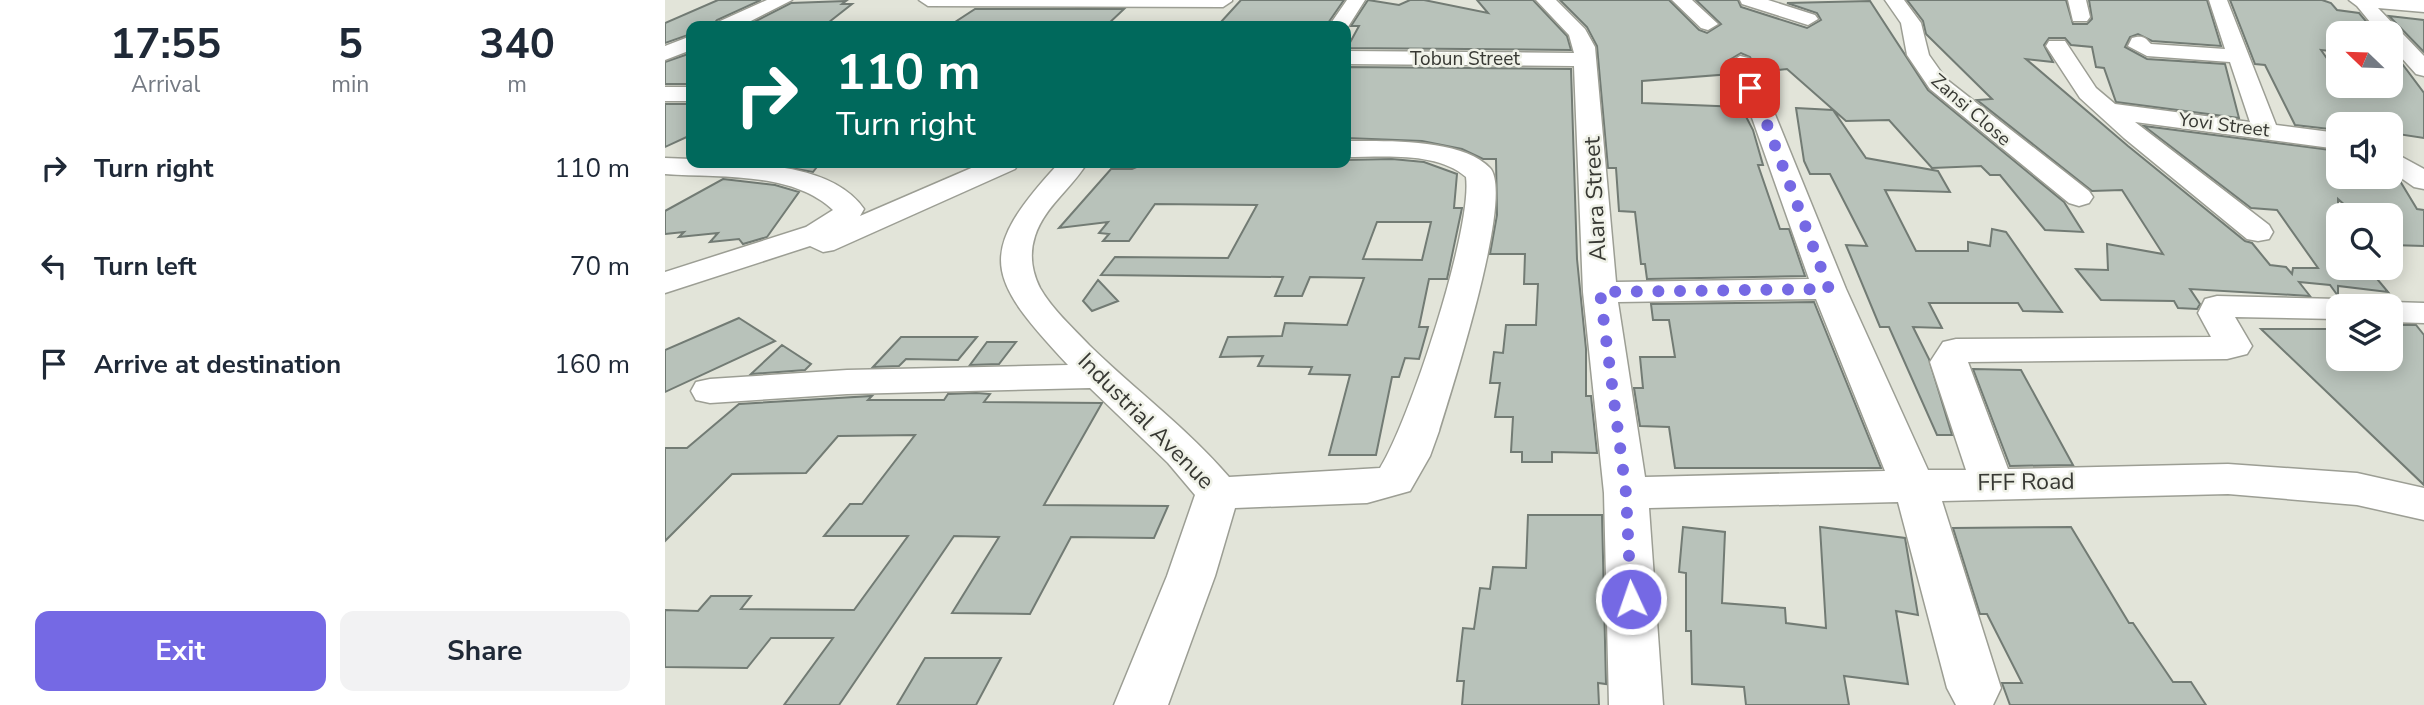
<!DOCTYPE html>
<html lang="en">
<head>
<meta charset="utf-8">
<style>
  :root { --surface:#fff; --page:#f2f2f3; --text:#1f2937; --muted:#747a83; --accent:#7569e4 }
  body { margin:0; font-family:"Nunito Sans",sans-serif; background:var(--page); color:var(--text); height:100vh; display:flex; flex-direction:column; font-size:26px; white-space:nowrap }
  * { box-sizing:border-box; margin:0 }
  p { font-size:23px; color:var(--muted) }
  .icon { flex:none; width:38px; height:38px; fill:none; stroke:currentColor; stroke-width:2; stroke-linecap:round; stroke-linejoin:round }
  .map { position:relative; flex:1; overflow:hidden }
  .details { display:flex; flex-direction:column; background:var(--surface); width:665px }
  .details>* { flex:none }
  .top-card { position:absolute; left:21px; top:21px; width:665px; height:147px; border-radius:14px; box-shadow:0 4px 18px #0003; background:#00695c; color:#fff; overflow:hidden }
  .needle { width:46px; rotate:293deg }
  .controls { position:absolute; left:1661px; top:21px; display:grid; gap:14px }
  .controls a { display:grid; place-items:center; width:77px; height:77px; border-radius:14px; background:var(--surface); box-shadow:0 4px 18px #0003; font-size:35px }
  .pin { position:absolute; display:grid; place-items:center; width:60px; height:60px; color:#fff; margin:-30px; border-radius:14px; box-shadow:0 4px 10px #0006 }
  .me { position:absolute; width:77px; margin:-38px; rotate:357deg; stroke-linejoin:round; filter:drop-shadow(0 0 5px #0008) }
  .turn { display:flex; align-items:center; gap:24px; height:147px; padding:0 35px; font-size:32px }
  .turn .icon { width:91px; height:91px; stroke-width:2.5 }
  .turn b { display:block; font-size:49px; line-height:60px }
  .eta { display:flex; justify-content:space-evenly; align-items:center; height:119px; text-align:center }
  .eta b { font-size:42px; font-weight:700; line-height:49px }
  .button { display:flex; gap:14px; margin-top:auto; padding:14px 35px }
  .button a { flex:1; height:80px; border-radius:14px; background:var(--accent); color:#fff; font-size:28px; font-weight:700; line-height:80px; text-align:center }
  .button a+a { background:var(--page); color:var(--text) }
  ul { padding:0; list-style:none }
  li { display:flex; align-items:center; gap:21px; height:98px; padding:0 35px }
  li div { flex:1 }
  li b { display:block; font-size:26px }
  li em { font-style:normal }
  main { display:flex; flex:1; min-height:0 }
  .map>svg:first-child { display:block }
  .building { fill:#b8c2ba; stroke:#727b74; stroke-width:2; fill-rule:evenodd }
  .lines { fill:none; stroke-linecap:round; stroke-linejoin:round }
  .minor-casing { stroke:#9c9e94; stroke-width:3 }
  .minor { fill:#fff; fill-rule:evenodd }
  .route { stroke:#7569e4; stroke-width:12; stroke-dasharray:0 21.6 }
  .labels { text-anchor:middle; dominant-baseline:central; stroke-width:5; stroke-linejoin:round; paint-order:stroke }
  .far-street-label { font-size:19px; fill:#373833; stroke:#eff1e7 }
  .street-label { font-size:23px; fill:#373833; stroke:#eff1e7 }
</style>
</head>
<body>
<main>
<section class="details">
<div class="eta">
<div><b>17:55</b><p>Arrival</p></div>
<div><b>5</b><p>min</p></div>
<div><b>340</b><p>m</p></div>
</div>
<ul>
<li><svg class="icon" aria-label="right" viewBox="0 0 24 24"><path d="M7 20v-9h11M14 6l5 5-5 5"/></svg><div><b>Turn right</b></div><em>110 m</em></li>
<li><svg class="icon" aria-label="left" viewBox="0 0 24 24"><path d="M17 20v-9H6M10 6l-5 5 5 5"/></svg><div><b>Turn left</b></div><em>70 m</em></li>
<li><svg class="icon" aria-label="arrive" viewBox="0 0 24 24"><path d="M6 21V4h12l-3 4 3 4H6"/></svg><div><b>Arrive at destination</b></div><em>160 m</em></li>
</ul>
<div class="button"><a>Exit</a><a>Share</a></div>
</section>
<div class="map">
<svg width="1759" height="705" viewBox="0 0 1759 705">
  <rect width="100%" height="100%" fill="#e2e4d9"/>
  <path class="building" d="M53,0H96L52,20L47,26H26V34L0,43V23Z
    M576,0H679L661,26H567L570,23H555Z
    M703,0L734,5L745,0H759L823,13L812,0H868L902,36L906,50L682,48L694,26H686Z
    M895,0H1004L1034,30L1042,33L1056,24L1031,0H1073L1076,7L1142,28L1156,20L1152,13L1122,3L1205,1L1263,90L1399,202L1418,232L1380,230L1335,175H1325L1316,166L1267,168L1224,120L1181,121L1122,69L1093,72L1085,57L1076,53L1061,62L1066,74L977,81V103L1076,107L1088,130L1098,165H1093L1115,229H1124L1140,276L982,279L980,264H976L970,212L954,211L951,168H943L932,46L922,27Z
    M1242,0H1401L1408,24H1422L1427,19L1424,0H1542L1556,46L1487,41L1473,34L1465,37L1460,47L1482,59L1560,64L1574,118L1451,102L1439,68L1431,67L1427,47L1406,45L1400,38H1384L1379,45L1388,62L1361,59L1463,146L1580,241L1587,243L1605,265L1621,267L1627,274L1628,268H1653L1612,210L1586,208L1479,126L1673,151V177L1735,181L1752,209L1759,210V246L1726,245V215H1691L1673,199V268H1703L1723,292L1673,286V296L1665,285L1634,282L1645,296L1525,289L1535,304L1532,309L1513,308L1509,301L1436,300L1411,269L1443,270L1442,244L1498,254L1457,190L1427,191L1312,100L1327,99L1261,34L1258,21Z
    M1565,0H1657L1666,3L1672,10L1694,13L1711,33H1673V52L1656,50L1673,74V86H1681L1684,91L1726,96V49L1759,93V138L1726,133V124H1673V130L1630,125L1600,65L1590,64Z
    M181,1L177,4H187L159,26H81L126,3Z
    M310,9H459L441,26H284Z
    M1724,16L1759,20V52Z
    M26,53V84H0V62Z
    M681,67L906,69L912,259L921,349V396H926L932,453L887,452V462H857V452H846L848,417H830L835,383H825L829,352L838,353L841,325H871L873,284H859L860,254H825L832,215L831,159H818L797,149L757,141L681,138Z
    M0,104H26V135L0,147Z
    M1131,108L1168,110L1201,158L1273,171L1285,192L1220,190L1251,251H1303V242L1325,246L1327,229L1341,232L1397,312L1358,311L1353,303H1264L1277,328L1248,327L1264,359L1287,435H1272L1224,327H1215L1181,245L1202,246L1165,174H1145L1139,161Z
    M727,159L759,162L792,174L789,208H797L782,279H764L754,327H763L754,359L740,358L734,377H727L711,455H664L685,375L644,374L647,367L593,366L598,356L555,357L563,337L617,336L620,323L682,325L699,278L645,277L637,296H610L618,277L436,275L450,257L563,258L592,205L490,204L464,241H438L444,234L434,233L443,222L394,228L446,169H467L481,163H681V160ZM712,222H766L757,260L698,259Z
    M99,163H155L148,172Z
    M58,179L110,185L134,192L102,237L78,244L74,239L45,242L53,233L14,237L19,232L0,234V211Z
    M433,280L453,301L427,311L418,301Z
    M1149,302L1216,468H1010L1004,427L975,426L969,388H978L975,357H1010L1004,320H988L986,304Z
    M74,318L110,341L0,392V350Z
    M1726,325H1751L1759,335V485L1596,329H1673V359H1726Z
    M236,337H312L293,360L241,359L234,366L208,367Z
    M322,342H351L334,364L305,365Z
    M117,345L146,364L140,370L86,374Z
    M1308,369L1356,370L1408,465L1345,466Z
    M311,393L325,394L319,402L437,403L379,505L503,506L489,538L406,537L365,614L287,613L334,537L289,536L174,705H119L168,638H106L82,668L0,667V610L33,611L46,596H86L76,609L189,610L243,536H159L185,504H197L250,435L173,436L141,473L67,474L0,541V448H22L74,404L207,396L203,400H279L283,394Z
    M863,515H937L941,684L933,683L934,705H797L799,681H792L798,628L809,629L815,588L825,589L828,567L861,568Z
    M1018,527L1060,532L1057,603L1120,608L1121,623L1161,628L1155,527L1240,538L1253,615L1231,611L1243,684L1179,676L1184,705H1081L1079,687L1027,684L1026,631H1021V573L1014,572Z
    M1406,527L1464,623H1468L1508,682H1526L1541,705H1345L1337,683H1357L1322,614H1315L1288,528Z
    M260,658H336L311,705H232Z"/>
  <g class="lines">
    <g class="minor-casing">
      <path id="minor" d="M102,0H127L76,26H50L53,22Z
        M254,0H567V1L558,7L263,6Z
        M682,0H700L681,30V26H664Z
        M871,0H891L920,29L930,47L951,282L1144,279L1085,112L1064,63L1075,56L1083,58L1109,112L1181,289L1263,470H1301L1265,362L1278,342L1291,339L1546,337L1533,313L1540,299L1552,296L1673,299L1685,302L1688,306H1673V319L1570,317L1587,346L1582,354L1562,359L1303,362L1343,469L1563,464L1692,473L1759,488V520L1692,505L1563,494L1277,501L1336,688L1328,705H1291L1282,688L1233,502L984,508L998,705H944L939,493L918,292L909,66L681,64V51L909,53L904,35ZM1151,299L1220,471L980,477L953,302Z
        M1007,0H1027L1053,24L1043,30L1036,28Z
        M1075,0H1103L1150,15L1153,19L1143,25L1077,4Z
        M1220,0H1239L1256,23L1264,55L1281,79L1424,191L1428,197L1424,203L1414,206L1404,203L1265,89L1242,55L1236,23Z
        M1403,0H1421L1425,17L1422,21H1408Z
        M1544,0H1562L1611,125L1673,133V149L1470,122L1604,225L1608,232L1604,239L1593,241L1582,239L1459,138L1415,98L1381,46L1384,41H1400L1431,88L1450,104L1585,122L1565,62L1482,56L1463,46L1467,38C1477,35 1480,37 1486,44L1560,49Z
        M1684,0H1759V12L1713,8L1759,56V76L1751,74L1726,46V33H1714L1692,6Z
        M26,36V50L0,60V46Z
        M0,87H26V101H0Z
        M681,141C719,141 797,138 825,168C850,195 786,391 774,431L765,456L745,491L702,503L570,508L550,576L503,705H449L502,576L530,495L503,463L425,388L182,394L45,403L31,400L26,391L31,382L45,379L182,370L403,365C321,277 310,254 394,163H422C407,188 380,206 370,236C364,254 367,272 375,288C387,309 407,327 424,345C470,390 522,428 564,477L715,468C744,422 808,228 801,177C772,151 717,157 681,157Z
        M1726,151L1759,169V189L1749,187L1726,171Z
        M0,158L26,159V163C78,163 166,161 199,209L195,216L318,163H354L350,169L169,250L158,252L145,246L0,293V272L141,227L168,210C127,171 53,178 0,174Z
        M1726,302L1759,303V323L1726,322V306H1713Z"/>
    </g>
    <use href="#minor" class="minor"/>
  </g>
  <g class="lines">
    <path class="route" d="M966,599L961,493L935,292L1164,289L1097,111L1085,88"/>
  </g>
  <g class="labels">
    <g class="far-street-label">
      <text x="800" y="59">Tobun Street</text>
      <text transform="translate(1306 110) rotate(41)">Zansi Close</text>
      <text transform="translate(1559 125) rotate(7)">Yovi Street</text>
    </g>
    <g class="street-label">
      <text transform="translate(930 199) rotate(-93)">Alara Street</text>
      <text transform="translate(481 421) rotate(45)">Industrial Avenue</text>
      <text transform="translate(1361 482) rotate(-1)">FFF Road</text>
    </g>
  </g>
</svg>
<div class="controls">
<a><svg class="needle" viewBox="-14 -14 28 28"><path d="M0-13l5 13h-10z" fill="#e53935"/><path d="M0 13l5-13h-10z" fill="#747a83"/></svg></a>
<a><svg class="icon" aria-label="sound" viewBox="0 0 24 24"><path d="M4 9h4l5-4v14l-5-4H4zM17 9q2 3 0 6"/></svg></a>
<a><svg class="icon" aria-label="search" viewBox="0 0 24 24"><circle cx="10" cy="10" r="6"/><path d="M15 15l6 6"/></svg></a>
<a><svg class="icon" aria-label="layers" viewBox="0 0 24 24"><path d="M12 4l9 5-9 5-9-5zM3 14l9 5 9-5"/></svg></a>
</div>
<div class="pin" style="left:1085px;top:88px;background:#d93025"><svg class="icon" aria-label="arrive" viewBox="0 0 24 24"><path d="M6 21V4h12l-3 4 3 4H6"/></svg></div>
<svg class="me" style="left:966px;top:599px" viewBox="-20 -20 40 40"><circle r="17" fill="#7569e4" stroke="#fff" stroke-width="3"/><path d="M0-11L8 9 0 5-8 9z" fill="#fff"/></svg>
<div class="top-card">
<div class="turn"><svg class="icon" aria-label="right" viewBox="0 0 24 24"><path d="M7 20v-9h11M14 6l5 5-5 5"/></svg><div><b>110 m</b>Turn right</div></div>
</div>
</div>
</main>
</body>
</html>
